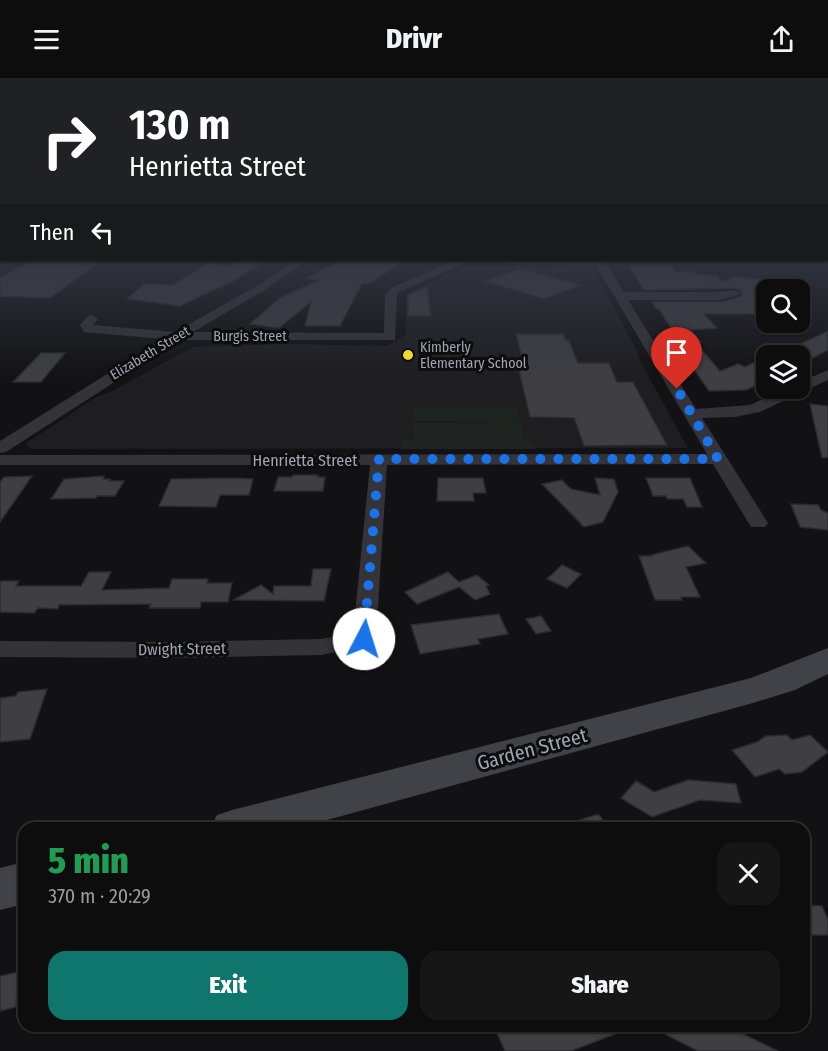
<!DOCTYPE html>
<html lang="en">
<head>
<meta charset="utf-8">
<style>
  :root { --surface:#0e0d0e; --page:#171617; --text:#f1f3f6; --muted:#9b9c9e; --line:#2e2d2e; --accent:#0f766e }
  body { margin:0; font-family:"Fira Sans Condensed",sans-serif; background:var(--page); color:var(--text); height:100vh; display:flex; flex-direction:column; font-size:22px; white-space:nowrap }
  * { box-sizing:border-box; margin:0 }
  p { font-size:20px; color:var(--muted) }
  .icon { flex:none; width:33px; height:33px; fill:none; stroke:currentColor; stroke-width:2; stroke-linecap:round; stroke-linejoin:round }
  .map { position:relative; flex:1; overflow:hidden }
  .side { position:absolute; left:18px; top:744px; width:792px; height:210px; display:flex; flex-direction:column; background:var(--surface); border-radius:18px; box-shadow:0 2px 4px #0004,0 0 0 2px var(--line) }
  .side>* { flex:none }
  .hud { position:absolute; left:0px; top:0px; width:828px; height:183px; box-shadow:0 2px 4px #0004,0 0 0 2px var(--line); background:#202124; color:#fff; overflow:hidden }
  .controls { position:absolute; left:756px; top:201px; display:grid; gap:12px }
  .controls a { display:grid; place-items:center; width:54px; height:54px; border-radius:12px; background:var(--surface); box-shadow:0 2px 4px #0004,0 0 0 2px var(--line); font-size:30px }
  .pin { position:absolute; display:grid; place-items:center; width:51px; height:51px; color:#fff; margin:-62px -26px; border-radius:50% 50% 50% 0; rotate:-45deg; box-shadow:0 0 6px #0007 }
  .pin .icon { rotate:45deg }
  .me { position:absolute; width:66px; margin:-33px; rotate:5deg; stroke-linejoin:round; filter:drop-shadow(0 0 4px #0008) }
  .turn { display:flex; align-items:center; gap:21px; height:126px; padding:0 30px; font-size:27px }
  .turn .icon { width:78px; height:78px; stroke-width:2.5 }
  .turn b { display:block; font-size:42px; line-height:51px }
  .then { display:flex; align-items:center; height:57px; padding:0 30px; background:#0003; gap:12px; font-size:22px }
  .round { display:grid; place-items:center; flex:none; width:63px; height:63px; border-radius:18px; background:var(--page) }
  .head { display:flex; align-items:center; justify-content:space-between; height:102px; padding:0 30px }
  h1 { font-size:36px; font-weight:800; line-height:45px; color:#1e9e55 }
  .button { display:flex; gap:12px; margin-top:auto; padding:12px 30px }
  .button a { flex:1; height:69px; border-radius:18px; background:var(--accent); color:#fff; font-size:24px; font-weight:800; line-height:69px; text-align:center }
  .button a+a { background:var(--page); color:var(--text) }
  header { display:flex; justify-content:space-between; align-items:center; height:78px; padding:0 30px; background:var(--surface); font-size:27px; font-weight:800 }
  .map>svg:first-child { display:block }
  .built { fill:#1e1d20 }
  .green { fill:#1e2520 }
  .building { fill:#3e3e43; stroke:#2c2b2f; stroke-width:1.5 }
  .lines { fill:none; stroke-linecap:round; stroke-linejoin:round }
  .street { fill:#333338; fill-rule:evenodd }
  .secondary { fill:#414148; fill-rule:evenodd }
  .route { stroke:#1a73e8; stroke-width:10; stroke-dasharray:0 18 }
  .poi-dot { fill:#ebd731; stroke:#0d0c0e; stroke-width:2 }
  .labels { text-anchor:middle; dominant-baseline:central; stroke-width:6; stroke-linejoin:round; paint-order:stroke }
  .far-street-label { font-size:14px; fill:#a3a4b3; stroke:#0d0c0e }
  .far-poi-label { font-size:14px; fill:#a3a4b3; stroke:#0d0c0e; text-anchor:start }
  .street-label { font-size:16px; fill:#a3a4b3; stroke:#0d0c0e }
  .near-street-label { font-size:20px; fill:#a3a4b3; stroke:#0d0c0e }
</style>
</head>
<body>
<header><svg class="icon" aria-label="menu" viewBox="0 0 24 24"><path d="M4 6h16M4 12h16M4 18h16"/></svg>Drivr<svg class="icon" aria-label="share" viewBox="0 0 24 24"><path d="M12 15V3M7 8l5-5 5 5M5 13v7h14v-7"/></svg></header>
<div class="map">
<svg width="828" height="973" viewBox="0 0 828 973">
  <rect width="100%" height="100%" fill="#121113"/>
  <path class="built" d="M467,187L592,188L637,273L639,281L688,370L31,371L25,366L94,320L110,314L193,269L286,266L387,268L406,257V216Z"/>
  <path class="green" d="M413,330H517L520,344L413,343Z
    M413,345H521L524,362L534,363L536,371H401V362H445L413,361Z"/>
  <path class="building" d="M34,182H102L50,220L0,218V199Z
    M239,182H266L235,202L180,228L127,221L144,206L173,207L209,185L231,187Z
    M340,182L403,184L368,206L362,205L340,248H305L311,224L279,250L250,246L280,220L319,202L307,200Z
    M629,188H671L675,194H694L696,196L717,198L722,204L736,198L755,201H766V236H704L717,250L691,252L701,264H695L720,293L738,286L745,289L766,279V303L746,312L709,313L676,266V263H679L659,231H656L652,224H721L739,219L742,217L741,213L734,210L644,212Z
    M521,191L581,207L544,221L484,203Z
    M427,208L431,238H408V217Z
    M828,253V272L800,286V278H774Z
    M516,256H563L566,262H569L578,285H609L617,304H633L667,367L584,368L574,340L530,339L517,285H523Z
    M41,275H65L41,304H13Z
    M810,326L828,328V379L822,380Z
    M293,397H318L317,399H325L323,413H274L278,399H292Z
    M32,398L0,444V404L4,399Z
    M104,398L103,401H110L109,403H124L115,418H97L96,420L51,421L64,401Z
    M438,400H483L486,415H473L474,423H437Z
    M595,400L614,401L618,414L603,444L584,449L542,406L562,402L571,411L600,417Z
    M646,400H690L702,429H687L683,421H667L666,418H653Z
    M171,401L234,400L253,401L249,417H220L216,429L159,428Z
    M791,426L818,427L821,432L828,435V452L800,449Z
    M688,468L706,485L686,489L700,519H681L682,522H655L639,478H653L651,477Z
    M562,487L581,496L567,510L547,501Z
    M313,491H331L324,523L233,522L261,507L273,516L274,508H311Z
    M89,494H111L102,512L169,510L172,501H208L207,505H232L228,524H201L200,530H149L151,526L59,527L58,531L38,530L34,535L0,534V503H19L16,508H81Z
    M448,494L459,504L477,497L489,507L486,508L490,516L475,522L459,509L417,526L405,514Z
    M499,536L508,556L478,561L480,566L420,576L411,547Z
    M541,538L551,553L536,556L526,541Z
    M47,611L30,661L0,664V620L16,618L18,614Z
    M787,657L792,662L810,657L828,674L802,694L785,696L779,691L755,699L732,672L757,664L766,658Z
    M688,702L736,706L741,725L700,722L652,739L621,720L636,703L654,714Z
    M595,737H599L609,750H563L562,748Z
    M804,827L822,828L828,842V857H804Z
    M18,894L16,929L0,933V898Z
    M494,948H633V949L571,973H505Z
    M649,948H727L778,973H698Z"/>
  <g class="lines">
    <path class="street" d="M0,169H2V175H0Z
      M296,182H307L263,213L193,254L384,255L385,217L391,210L455,182H603L624,214H720L734,212L740,215L738,217L720,222H628L696,331L750,327L785,310H800V304L828,292V302L760,334L735,339L702,340L768,445L765,449H751L713,386L387,387L376,561L372,567L321,577L171,580L0,579V563L171,564L321,561L353,555L370,387H0V377L707,376L596,187L465,185L399,214L397,217L395,262H180L6,374L0,375V363L163,261L84,254L80,247L88,238L92,237L98,241L93,247L175,254L255,209Z"/>
    <path class="secondary" d="M828,570V596L795,612L753,625L298,750H210L217,737L232,732L751,600Z
      M24,784V826L0,832V790Z"/>
  </g>
  <linearGradient id="sky" x2="0" y2="1"><stop stop-color="#0a090a"/><stop offset="0.55" stop-color="#333844"/><stop offset="1" stop-color="#333844" stop-opacity="0"/></linearGradient>
  <rect width="828" height="303" fill="url(#sky)"/>
  <g class="lines">
    <path class="route" d="M364,561L379,381H718L677,311"/>
  </g>
  <circle class="poi-dot" cx="408" cy="277" r="6"/>
  <g class="labels">
    <g class="far-street-label">
      <text x="250" y="258">Burgis Street</text>
      <text transform="translate(150 275) rotate(-31)">Elizabeth Street</text>
    </g>
    <g class="far-poi-label">
      <text x="420" y="269">Kimberly<tspan x="420" dy="16">Elementary School</tspan></text>
    </g>
    <g class="street-label">
      <text x="305" y="382">Henrietta Street</text>
      <text transform="translate(182 571) rotate(-1)">Dwight Street</text>
    </g>
    <g class="near-street-label">
      <text transform="translate(532 671) rotate(-15)">Garden Street</text>
    </g>
  </g>
</svg>
<div class="controls">
<a><svg class="icon" aria-label="search" viewBox="0 0 24 24"><circle cx="10" cy="10" r="6"/><path d="M15 15l6 6"/></svg></a>
<a><svg class="icon" aria-label="layers" viewBox="0 0 24 24"><path d="M12 4l9 5-9 5-9-5zM3 14l9 5 9-5"/></svg></a>
</div>
<div class="pin" style="left:677px;top:311px;background:#d93025"><svg class="icon" aria-label="arrive" viewBox="0 0 24 24"><path d="M6 21V4h12l-3 4 3 4H6"/></svg></div>
<svg class="me" style="left:364px;top:561px" viewBox="-20 -20 40 40"><circle r="19" fill="#fff"/><path d="M0-13L10 11 0 6-10 11z" fill="#1a73e8"/></svg>
<div class="hud">
<div class="turn"><svg class="icon" aria-label="right" viewBox="0 0 24 24"><path d="M7 20v-9h11M14 6l5 5-5 5"/></svg><div><b>130 m</b>Henrietta Street</div></div>
<div class="then">Then<svg class="icon" aria-label="left" viewBox="0 0 24 24"><path d="M17 20v-9H6M10 6l-5 5 5 5"/></svg></div>
</div>
<section class="side">
<div class="head"><div><h1>5 min</h1><p>370 m · 20:29</p></div><a class="round"><svg class="icon" aria-label="close" viewBox="0 0 24 24"><path d="M6 6l12 12M18 6L6 18"/></svg></a></div>
<div class="button"><a>Exit</a><a>Share</a></div>
</section>
</div>
</body>
</html>
